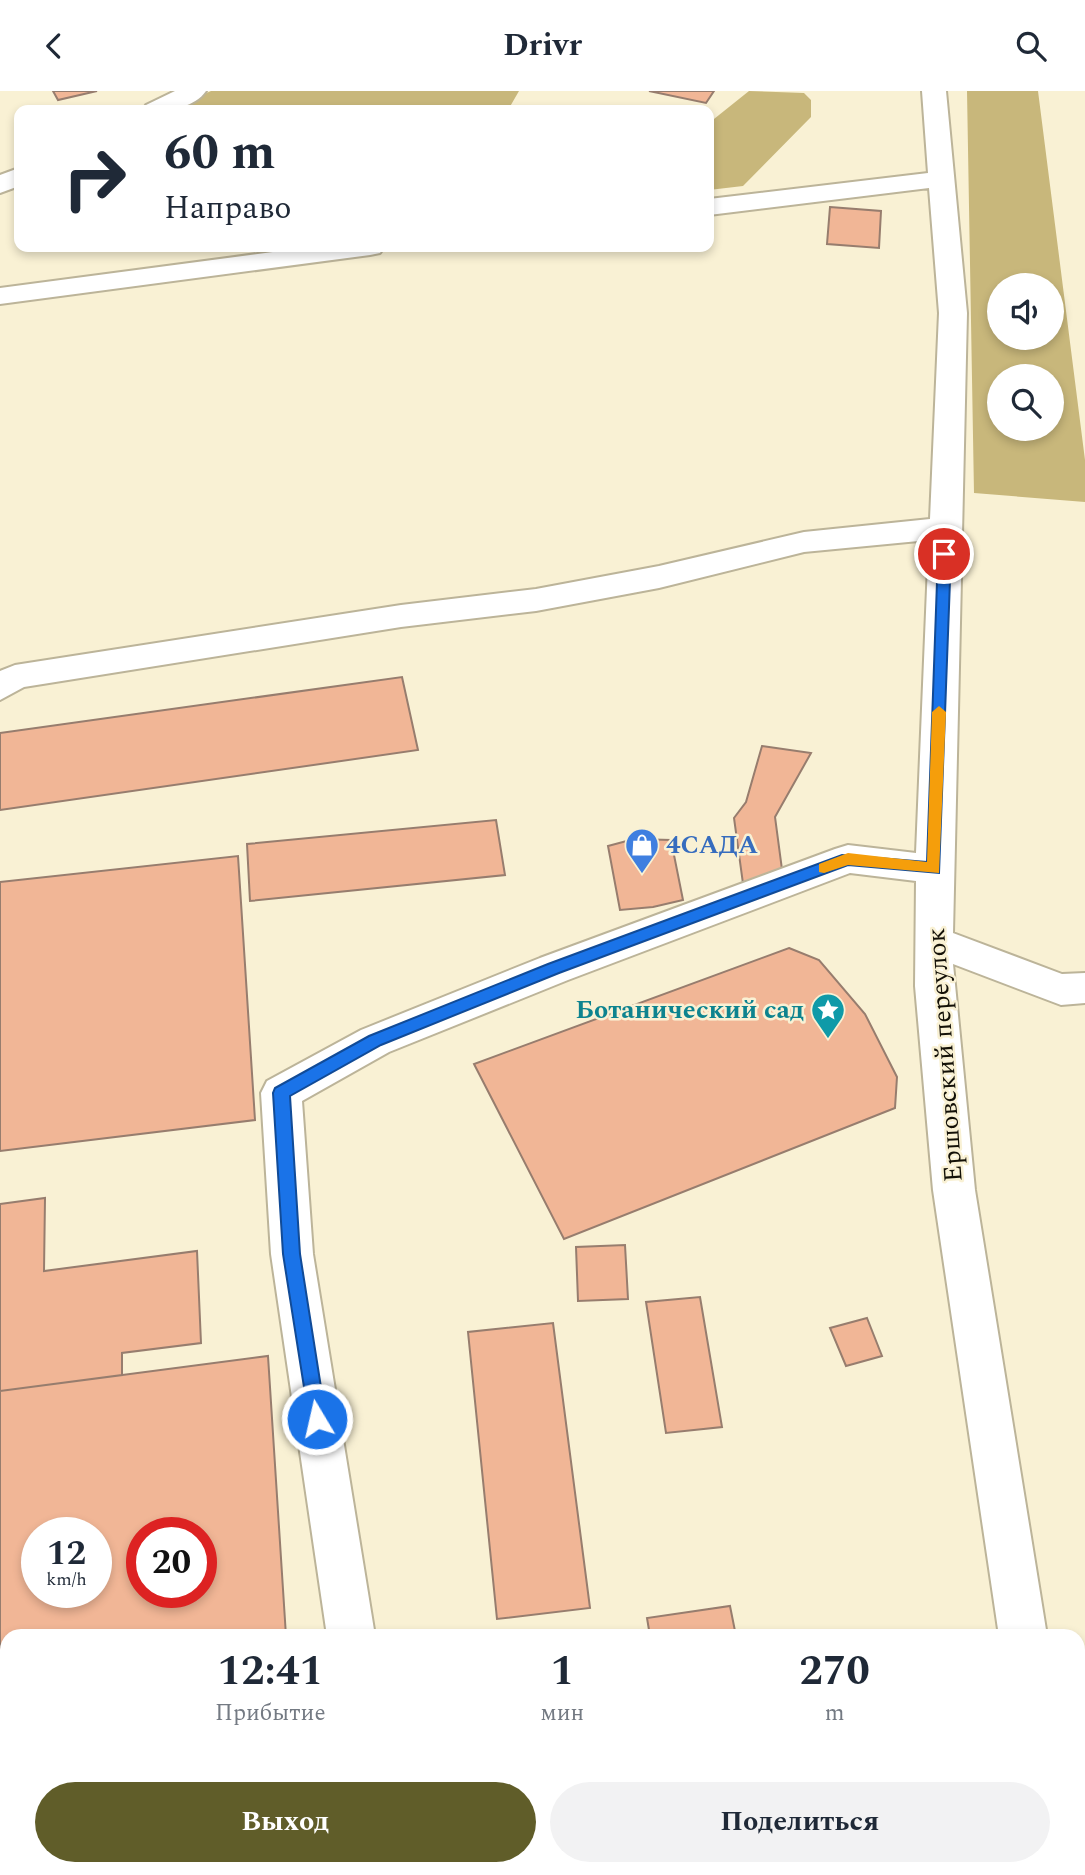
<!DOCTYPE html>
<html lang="ru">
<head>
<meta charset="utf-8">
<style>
  :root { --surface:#fff; --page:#f2f2f3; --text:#1f2937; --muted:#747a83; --accent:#605d29 }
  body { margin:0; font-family:Spectral,serif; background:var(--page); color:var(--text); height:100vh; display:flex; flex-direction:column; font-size:26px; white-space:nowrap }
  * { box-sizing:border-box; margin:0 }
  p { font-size:23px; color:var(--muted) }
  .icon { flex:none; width:38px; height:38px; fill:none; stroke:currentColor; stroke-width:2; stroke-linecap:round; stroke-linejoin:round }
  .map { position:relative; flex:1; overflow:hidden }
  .panel { position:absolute; left:0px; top:1538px; width:1085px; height:247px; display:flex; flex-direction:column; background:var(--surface); border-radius:21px 21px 0 0; box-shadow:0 4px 10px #0003 }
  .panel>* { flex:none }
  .banner { position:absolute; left:14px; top:14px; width:700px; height:147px; border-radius:14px; box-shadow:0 4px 10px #0003; background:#fff; color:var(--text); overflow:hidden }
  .tools { position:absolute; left:987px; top:182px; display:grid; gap:14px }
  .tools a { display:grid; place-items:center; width:77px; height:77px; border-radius:50%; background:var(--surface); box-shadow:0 4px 10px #0003; font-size:35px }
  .speed { position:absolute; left:21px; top:1426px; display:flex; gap:14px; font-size:35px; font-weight:700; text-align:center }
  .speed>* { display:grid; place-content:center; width:91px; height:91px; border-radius:50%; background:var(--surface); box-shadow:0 4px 10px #0003; line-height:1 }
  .speed small { font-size:18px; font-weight:400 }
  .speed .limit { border:10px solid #d22; background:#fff; color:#111 }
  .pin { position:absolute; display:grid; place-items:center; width:60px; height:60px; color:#fff; margin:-30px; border:4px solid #fff; border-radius:50%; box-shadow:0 2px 7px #0007 }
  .me { position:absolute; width:77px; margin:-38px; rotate:351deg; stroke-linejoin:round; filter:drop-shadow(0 0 5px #0008) }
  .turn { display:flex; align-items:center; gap:24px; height:147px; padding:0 35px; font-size:32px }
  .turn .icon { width:91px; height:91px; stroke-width:2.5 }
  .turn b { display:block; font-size:49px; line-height:60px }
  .eta { display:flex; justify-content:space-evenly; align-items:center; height:119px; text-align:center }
  .eta b { font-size:42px; font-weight:700; line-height:49px }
  .action { display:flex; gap:14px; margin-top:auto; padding:14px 35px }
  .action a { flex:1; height:80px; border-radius:42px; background:var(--accent); color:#fff; font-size:28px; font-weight:700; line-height:80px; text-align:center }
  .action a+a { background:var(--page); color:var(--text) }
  header { display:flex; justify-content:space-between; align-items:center; height:91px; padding:0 35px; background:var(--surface); font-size:32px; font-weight:700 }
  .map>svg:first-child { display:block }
  .forest { fill:#c8b77b; fill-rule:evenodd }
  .building { fill:#f1b696; stroke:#977d6e; stroke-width:2; fill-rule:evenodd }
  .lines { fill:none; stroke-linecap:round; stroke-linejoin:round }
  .minor-casing { stroke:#bcb499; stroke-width:4 }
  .minor { fill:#fff; fill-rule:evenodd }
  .route { fill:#1a73e8; stroke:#114b97; stroke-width:2 }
  .slow { fill:#f59e0b }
  .labels { text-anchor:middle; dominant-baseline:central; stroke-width:5; stroke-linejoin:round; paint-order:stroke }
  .shop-label { font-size:26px; font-weight:bold; fill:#366cbe; stroke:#f9f1d4; text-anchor:start }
  .culture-label { font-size:26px; font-weight:bold; fill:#0d838f; stroke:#f9f1d4; text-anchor:end }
  .street-label { font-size:26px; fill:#131007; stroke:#f9f1d4 }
</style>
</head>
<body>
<header><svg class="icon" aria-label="back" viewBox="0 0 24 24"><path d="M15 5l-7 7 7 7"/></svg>Drivr<svg class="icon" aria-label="search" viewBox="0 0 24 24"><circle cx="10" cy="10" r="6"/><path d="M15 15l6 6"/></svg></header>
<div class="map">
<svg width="1085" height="1784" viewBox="0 0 1085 1784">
  <rect width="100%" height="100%" fill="#f9f1d4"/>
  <path class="forest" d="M211,0H519L508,19H169Z
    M749,0L804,2L811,9V26L743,95L709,99V32Z
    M967,0H1038L1085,369V411L974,402ZM999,194H1052V247H999ZM999,285H1052V338H999Z"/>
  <path class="building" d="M53,0H97L58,9Z
    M649,0H714L706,12Z
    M830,116L881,120L879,157L827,153Z
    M402,586L418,659L0,719V642Z
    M762,655L811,662L775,726L783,786L744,800L734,727L746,711Z
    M496,729L505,784L250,810L247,753Z
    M634,748L671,749L683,809L653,816L620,819L608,755Z
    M238,765L255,1029L0,1060V791Z
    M789,857L819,869L865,923L897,986L895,1017L564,1148L474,973Z
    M45,1107L44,1180L197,1160L201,1252L122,1262V1284L0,1300V1113Z
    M625,1154L628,1208L578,1210L576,1156Z
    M700,1206L722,1336L666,1342L646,1211Z
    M867,1227L882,1265L846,1275L830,1237Z
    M553,1232L590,1517L497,1528L468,1241Z
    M268,1265L286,1545H7V1708L0,1709V1300ZM37,1442H96V1502H37ZM142,1442H201V1502H142Z
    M730,1515L736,1545H650L647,1527Z"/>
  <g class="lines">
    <g class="minor-casing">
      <path id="minor" d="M175,0H206C193,19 163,20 143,19L146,14Z
        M922,0H946L967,222L953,842L1062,883L1085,882V912L1061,914L953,873L975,1099L1047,1545H999L933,1099L915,895L916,790L850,782L568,889L389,961L302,1010L313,1163L375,1545H327L271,1163L261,1002L267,990L361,939L540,867L835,758L848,754L916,762L929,449L804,461L659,497L536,520L401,536L24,596L0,609V580L15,574L401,514L536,498L659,475L804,441L930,428L939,222L929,97L709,124V108L928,82Z
        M19,77V95L0,102V84Z
        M310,156H384L380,162L370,164L0,213V197Z
        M7,1707V1759L0,1760V1708Z
        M1078,1759L1085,1784H1035L1034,1778H1078Z
        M336,1778H388L390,1784H338Z"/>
    </g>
    <use href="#minor" class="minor"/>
  </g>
  <path class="route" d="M944,459L951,463L939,782L848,774L559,882L381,954L290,1005L300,1163L326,1328L324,1334L317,1337L310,1334L283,1163L273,1002L275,997L369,945L548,873L842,764L927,771L938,463Z"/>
  <path class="slow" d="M939,615L946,621L939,782L848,774L824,782L819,781V773L848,762L927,771L932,621Z"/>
  <defs>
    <g id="shop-pin" transform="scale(1.75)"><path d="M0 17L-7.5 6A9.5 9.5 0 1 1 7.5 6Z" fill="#3f7fe0" stroke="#f9f1d4"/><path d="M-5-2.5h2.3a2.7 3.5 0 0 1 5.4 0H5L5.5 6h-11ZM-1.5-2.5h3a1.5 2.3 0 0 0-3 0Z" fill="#fff"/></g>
    <g id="sight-pin" transform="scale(1.75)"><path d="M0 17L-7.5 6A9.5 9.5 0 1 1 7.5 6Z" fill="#0f9aa8" stroke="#f9f1d4"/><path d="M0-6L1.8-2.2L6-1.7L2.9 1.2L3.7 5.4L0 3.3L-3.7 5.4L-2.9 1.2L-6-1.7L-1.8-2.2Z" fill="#fff"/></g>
  </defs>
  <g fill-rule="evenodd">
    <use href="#shop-pin" x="642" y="754"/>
    <use href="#sight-pin" x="828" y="919"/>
  </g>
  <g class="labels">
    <g class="shop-label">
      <text x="666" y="754">4САДА</text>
    </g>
    <g class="culture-label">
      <text x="804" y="919">Ботанический сад</text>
    </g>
    <g class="street-label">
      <text transform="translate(945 964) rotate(-94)">Ершовский переулок</text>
    </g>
  </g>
</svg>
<div class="tools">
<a><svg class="icon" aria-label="sound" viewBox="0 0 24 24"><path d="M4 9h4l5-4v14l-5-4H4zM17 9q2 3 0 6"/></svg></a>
<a><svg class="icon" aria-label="search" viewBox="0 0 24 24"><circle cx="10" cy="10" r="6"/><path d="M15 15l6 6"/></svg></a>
</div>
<div class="speed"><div>12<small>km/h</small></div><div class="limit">20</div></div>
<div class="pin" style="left:944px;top:463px;background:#d93025"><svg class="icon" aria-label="arrive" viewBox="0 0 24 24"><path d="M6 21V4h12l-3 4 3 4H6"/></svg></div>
<svg class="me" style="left:317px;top:1328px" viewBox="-20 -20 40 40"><circle r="17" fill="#1a73e8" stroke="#fff" stroke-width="3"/><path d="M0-11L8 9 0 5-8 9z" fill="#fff"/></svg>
<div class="banner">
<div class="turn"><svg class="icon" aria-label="right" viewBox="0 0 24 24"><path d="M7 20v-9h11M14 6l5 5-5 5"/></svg><div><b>60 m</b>Направо</div></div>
</div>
<section class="panel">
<div class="eta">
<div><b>12:41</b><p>Прибытие</p></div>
<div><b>1</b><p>мин</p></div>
<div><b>270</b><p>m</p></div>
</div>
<div class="action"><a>Выход</a><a>Поделиться</a></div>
</section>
</div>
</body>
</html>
